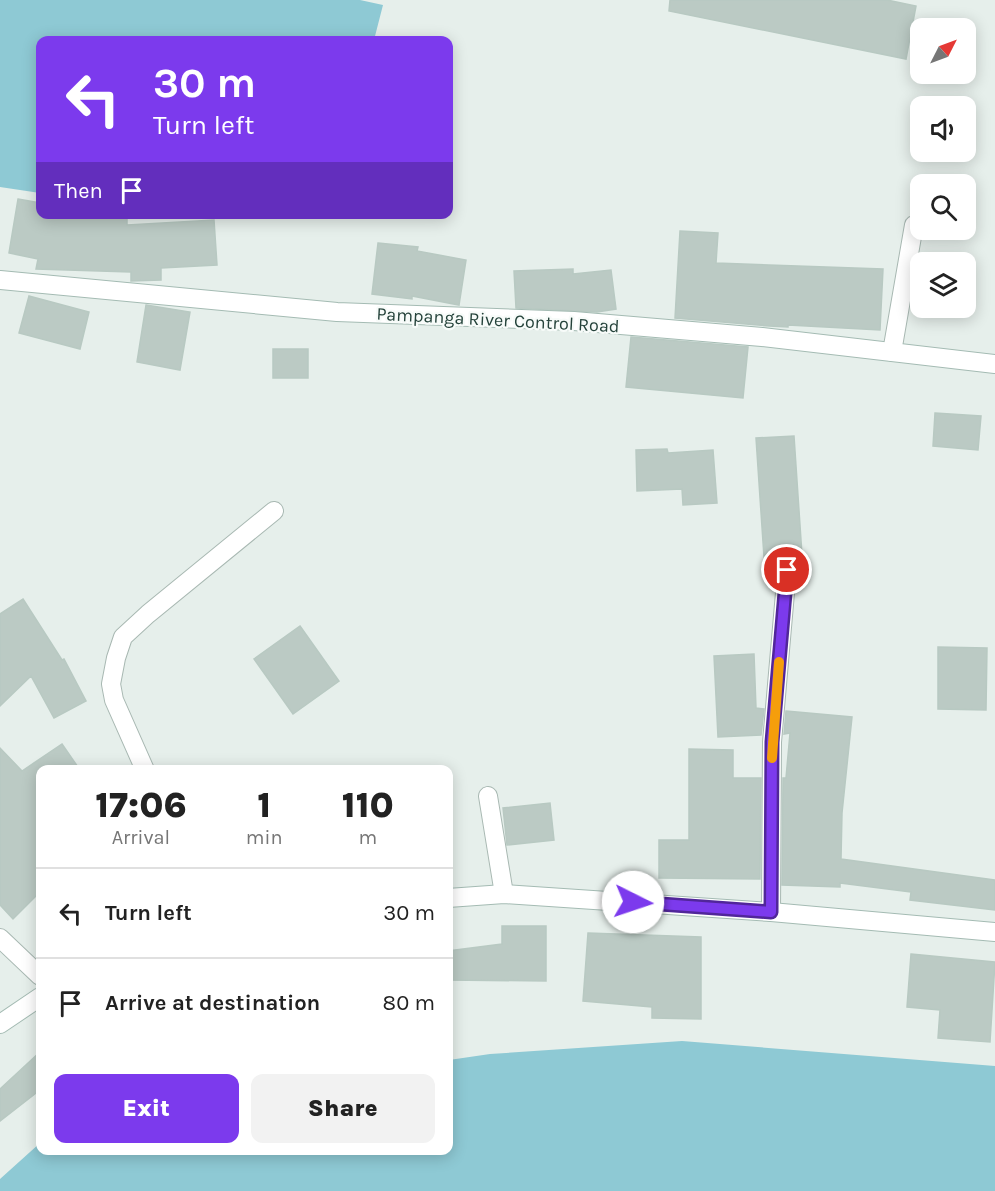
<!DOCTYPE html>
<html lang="en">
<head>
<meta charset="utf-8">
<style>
  :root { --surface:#fff; --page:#f2f2f2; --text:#222; --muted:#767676; --line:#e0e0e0; --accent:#7c3aed }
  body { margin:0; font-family:Karla,sans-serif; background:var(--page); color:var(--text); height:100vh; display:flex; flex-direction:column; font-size:22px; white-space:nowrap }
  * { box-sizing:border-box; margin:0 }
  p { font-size:20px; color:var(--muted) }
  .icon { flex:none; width:33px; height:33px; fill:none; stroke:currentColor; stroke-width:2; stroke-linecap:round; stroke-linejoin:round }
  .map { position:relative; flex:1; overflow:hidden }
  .side { position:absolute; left:36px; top:765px; width:417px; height:390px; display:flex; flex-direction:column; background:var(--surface); border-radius:12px; box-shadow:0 3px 15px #0003 }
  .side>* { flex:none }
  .banner { position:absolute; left:36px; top:36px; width:417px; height:183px; border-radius:12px; box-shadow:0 3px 15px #0003; background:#7c3aed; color:#fff; overflow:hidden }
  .needle { width:39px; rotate:48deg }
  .tools { position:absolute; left:910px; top:18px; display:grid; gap:12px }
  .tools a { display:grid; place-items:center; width:66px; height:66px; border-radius:12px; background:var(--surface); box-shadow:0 3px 15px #0003; font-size:30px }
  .pin { position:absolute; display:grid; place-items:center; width:51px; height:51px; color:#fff; margin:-26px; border:3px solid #fff; border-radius:50%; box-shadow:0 2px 6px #0007 }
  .me { position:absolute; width:66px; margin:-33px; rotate:94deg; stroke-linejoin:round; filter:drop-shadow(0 0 4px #0008) }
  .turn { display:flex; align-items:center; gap:21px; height:126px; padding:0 18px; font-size:27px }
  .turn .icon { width:78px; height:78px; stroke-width:2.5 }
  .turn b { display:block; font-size:42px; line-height:51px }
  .then { display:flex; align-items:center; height:57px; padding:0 18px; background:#0003; gap:12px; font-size:22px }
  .eta { display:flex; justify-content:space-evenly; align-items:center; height:102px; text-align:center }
  .eta b { font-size:36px; font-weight:800; line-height:42px }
  .primary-button { display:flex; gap:12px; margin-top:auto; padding:12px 18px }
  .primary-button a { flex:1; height:69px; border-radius:12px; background:var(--accent); color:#fff; font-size:24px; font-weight:800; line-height:69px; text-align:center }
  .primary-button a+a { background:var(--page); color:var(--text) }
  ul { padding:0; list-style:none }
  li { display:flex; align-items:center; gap:18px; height:90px; padding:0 18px; border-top:2px solid var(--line) }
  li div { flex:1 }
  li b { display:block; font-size:22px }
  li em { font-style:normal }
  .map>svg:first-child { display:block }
  .water { fill:#8ec9d4 }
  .building { fill:#bbcac4; stroke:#b8c9c2; stroke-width:1.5 }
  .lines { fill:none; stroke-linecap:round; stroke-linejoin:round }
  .street-casing { stroke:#a8b8b2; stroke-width:20 }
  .secondary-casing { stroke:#a4bbb3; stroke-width:20 }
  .street { stroke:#fff; stroke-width:18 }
  .secondary { stroke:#fff; stroke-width:18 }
  .route-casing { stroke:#51269a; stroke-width:15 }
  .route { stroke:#7c3aed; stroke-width:10 }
  .slow { stroke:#f59e0b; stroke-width:10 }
  .labels { text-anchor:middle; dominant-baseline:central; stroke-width:4.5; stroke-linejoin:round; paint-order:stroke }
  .street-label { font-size:18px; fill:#24423a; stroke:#f7fbf9 }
</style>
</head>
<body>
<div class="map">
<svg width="995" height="1191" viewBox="0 0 995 1191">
  <rect width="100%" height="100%" fill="#e6efeb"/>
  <path class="water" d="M0,0H360L383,5L374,40H40V193L0,187Z
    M682,1041L995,1066V1191H0V1179L40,1143V1150H448L449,1060L490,1054Z"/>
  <path class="building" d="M670,0H887L916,6L906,59L669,11Z
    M18,199L40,203V214H127V225L214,220L217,265L161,268V280L131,281V272L36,269L38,259L9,253Z
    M680,231L718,233L716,263L883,269L880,330L788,325V327L769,326L675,318Z
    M378,243L418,247L417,251L466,260L459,305L412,296V299L372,294Z
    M573,269V274L611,270L616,309L597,312L516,308L514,271Z
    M29,296L89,312L80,349L19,333Z
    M146,305L190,312L180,370L137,362Z
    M631,337L748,347L743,398L626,387Z
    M273,349H308V378H273Z
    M935,413L981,416L978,450L933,446Z
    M794,436L802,555L764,557L756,438Z
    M667,449L668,453L713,450L717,503L683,505L682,489L637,491L636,450Z
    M23,599L62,660L64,659L86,701L54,718L31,676L0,706V614Z
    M300,626L339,681L293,714L254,659Z
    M938,647L987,648L986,710L938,709Z
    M754,654L756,708L764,709L761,735L718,737L714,656Z
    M786,711L852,717L842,813L841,859L995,880V910L910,900L911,892L840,883V887L782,885L783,778H786L790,733L784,734Z
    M62,744L80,770H40V892L13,919L0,905V748L22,771Z
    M689,749L733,750V778H761L760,879L659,878V840H689Z
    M550,803L554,840L507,845L503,808Z
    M502,926H546V981L448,980V951L502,944Z
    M588,933L701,937V1019L652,1018V1007L583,1001Z
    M911,954L995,962L990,1042L938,1038L940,1010L907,1007Z
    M40,1052V1090L0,1121V1089Z"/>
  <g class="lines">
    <g class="street-casing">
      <path id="street" d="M892,352L914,225
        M145,770L114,700L111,684L116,658L123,637L148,614L274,511
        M488,796L504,894
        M771,912L772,742L787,570
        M0,938L40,976"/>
    </g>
    <g class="secondary-casing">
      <path id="secondary" d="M0,280L337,312L574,321L762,337L995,364
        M448,898L504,894L771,912L995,932
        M0,1024L40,997"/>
    </g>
    <use href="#street" class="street"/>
    <use href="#secondary" class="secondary"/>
  </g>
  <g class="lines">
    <g class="route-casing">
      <path id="route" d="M633,902L771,912L772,742L787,570"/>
    </g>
    <use href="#route" class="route"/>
    <path class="slow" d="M772,758L779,662"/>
  </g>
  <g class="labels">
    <g class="street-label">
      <text transform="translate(498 320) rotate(3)">Pampanga River Control Road</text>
    </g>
  </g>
</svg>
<div class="tools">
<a><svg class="needle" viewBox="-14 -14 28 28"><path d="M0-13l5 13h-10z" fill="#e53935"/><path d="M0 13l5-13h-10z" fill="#767676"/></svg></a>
<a><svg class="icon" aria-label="sound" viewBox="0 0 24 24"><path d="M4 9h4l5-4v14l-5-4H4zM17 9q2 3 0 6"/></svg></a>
<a><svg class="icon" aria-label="search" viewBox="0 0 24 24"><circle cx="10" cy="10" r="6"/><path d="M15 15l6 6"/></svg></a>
<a><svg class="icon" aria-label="layers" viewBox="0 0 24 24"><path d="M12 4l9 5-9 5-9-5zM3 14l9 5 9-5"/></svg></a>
</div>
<div class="pin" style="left:787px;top:570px;background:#d93025"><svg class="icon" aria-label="arrive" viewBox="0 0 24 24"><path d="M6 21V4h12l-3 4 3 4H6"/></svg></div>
<svg class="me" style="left:633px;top:902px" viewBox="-20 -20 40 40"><circle r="19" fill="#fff"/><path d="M0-13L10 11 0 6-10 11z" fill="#7c3aed"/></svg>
<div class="banner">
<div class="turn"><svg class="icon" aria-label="left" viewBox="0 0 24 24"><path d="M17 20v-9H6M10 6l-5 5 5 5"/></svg><div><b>30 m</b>Turn left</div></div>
<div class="then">Then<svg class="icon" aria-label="arrive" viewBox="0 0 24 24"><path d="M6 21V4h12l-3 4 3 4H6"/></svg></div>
</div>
<section class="side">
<div class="eta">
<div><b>17:06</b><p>Arrival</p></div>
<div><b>1</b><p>min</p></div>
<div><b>110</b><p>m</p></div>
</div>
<ul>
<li><svg class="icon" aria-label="left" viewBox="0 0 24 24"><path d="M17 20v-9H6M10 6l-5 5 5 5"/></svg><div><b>Turn left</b></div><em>30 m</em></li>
<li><svg class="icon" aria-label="arrive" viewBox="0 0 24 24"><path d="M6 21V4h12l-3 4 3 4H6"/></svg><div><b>Arrive at destination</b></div><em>80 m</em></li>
</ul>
<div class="primary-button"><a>Exit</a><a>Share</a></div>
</section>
</div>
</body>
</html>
